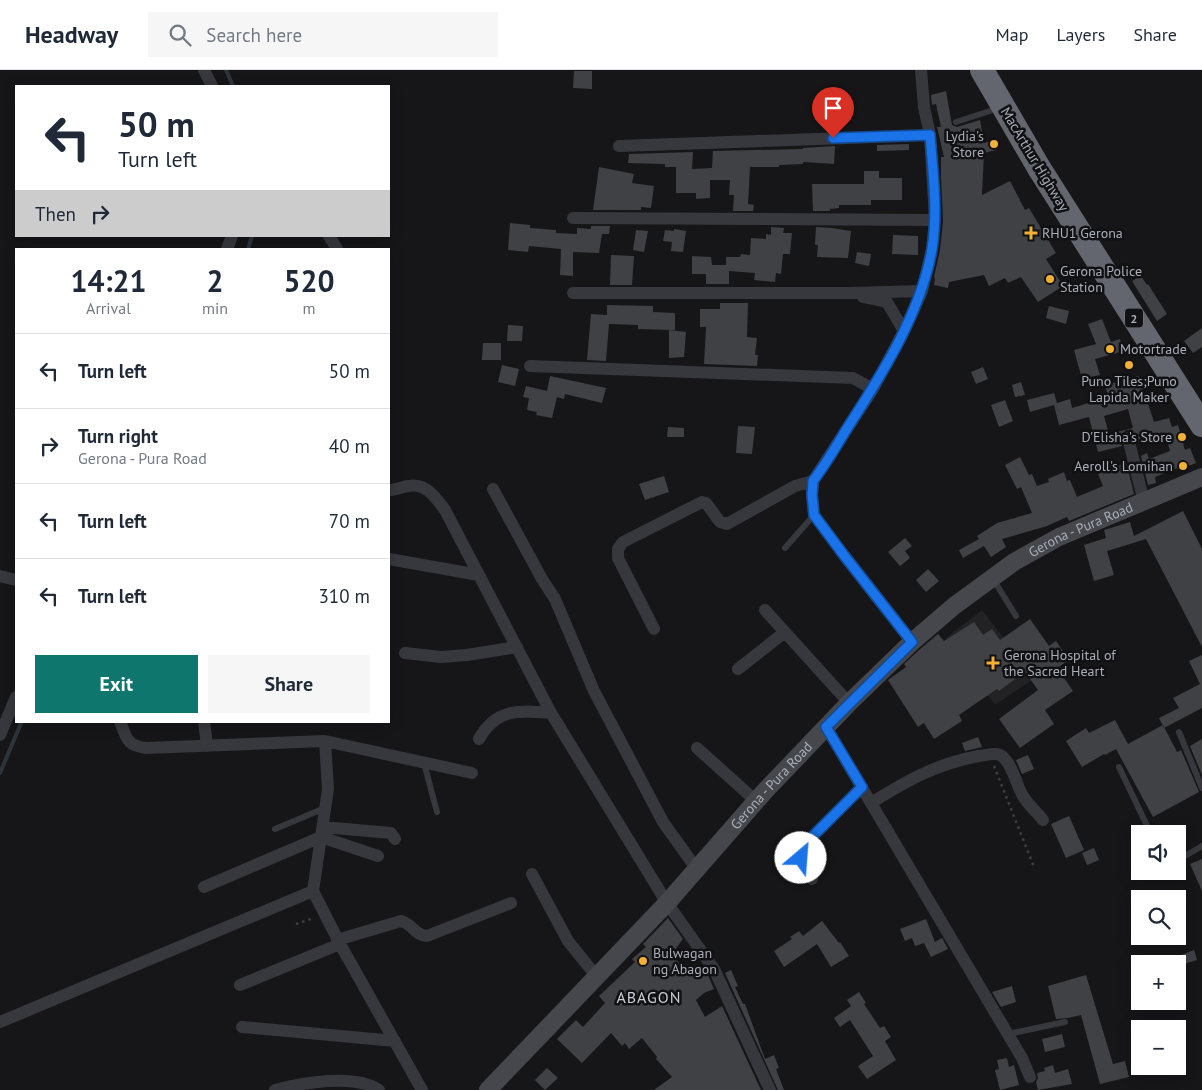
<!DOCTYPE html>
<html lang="en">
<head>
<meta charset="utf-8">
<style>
  :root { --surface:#fff; --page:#f6f6f7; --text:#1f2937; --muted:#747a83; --line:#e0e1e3; --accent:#0f766e }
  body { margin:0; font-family:"PT Sans",sans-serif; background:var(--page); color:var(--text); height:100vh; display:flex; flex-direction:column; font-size:19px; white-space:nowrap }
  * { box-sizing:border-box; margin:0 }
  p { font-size:16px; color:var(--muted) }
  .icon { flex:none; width:28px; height:28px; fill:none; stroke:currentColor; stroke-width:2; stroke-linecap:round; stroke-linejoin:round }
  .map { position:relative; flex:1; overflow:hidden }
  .sheet { position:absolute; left:15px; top:178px; width:375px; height:475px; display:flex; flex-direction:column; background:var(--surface); border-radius:0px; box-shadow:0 2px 12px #0003 }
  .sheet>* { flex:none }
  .hud { position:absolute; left:15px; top:15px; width:375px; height:152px; border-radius:0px; box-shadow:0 2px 12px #0003; background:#fff; color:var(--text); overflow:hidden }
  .buttons { position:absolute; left:1131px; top:755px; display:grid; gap:10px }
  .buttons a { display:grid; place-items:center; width:55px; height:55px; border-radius:0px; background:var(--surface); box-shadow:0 2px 12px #0003; font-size:25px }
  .pin { position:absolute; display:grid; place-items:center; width:42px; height:42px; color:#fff; margin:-51px -21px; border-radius:50% 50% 50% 0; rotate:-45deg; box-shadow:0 0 5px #0007 }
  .pin .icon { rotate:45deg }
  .me { position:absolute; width:55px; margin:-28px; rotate:27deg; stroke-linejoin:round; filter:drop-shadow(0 0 4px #0008) }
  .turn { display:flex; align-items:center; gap:18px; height:105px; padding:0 20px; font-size:22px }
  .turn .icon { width:65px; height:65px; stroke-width:2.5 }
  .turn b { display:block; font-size:35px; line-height:42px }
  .then { display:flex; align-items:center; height:48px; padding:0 20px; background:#0003; gap:10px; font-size:19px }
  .eta { display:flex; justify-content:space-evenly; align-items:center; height:85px; text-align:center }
  .eta b { font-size:30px; font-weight:600; line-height:35px }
  .cta { display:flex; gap:10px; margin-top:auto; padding:10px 20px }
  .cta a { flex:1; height:58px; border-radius:0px; background:var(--accent); color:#fff; font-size:20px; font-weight:600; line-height:58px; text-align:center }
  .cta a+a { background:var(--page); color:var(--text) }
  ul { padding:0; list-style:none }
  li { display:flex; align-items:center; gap:15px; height:75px; padding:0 20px; border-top:1px solid var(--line) }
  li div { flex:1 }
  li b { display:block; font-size:19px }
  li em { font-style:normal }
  header { display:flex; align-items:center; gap:30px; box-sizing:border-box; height:70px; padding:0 25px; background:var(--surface); border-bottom:1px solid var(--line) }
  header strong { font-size:24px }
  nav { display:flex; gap:28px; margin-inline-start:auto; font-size:18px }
  .search { width:350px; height:45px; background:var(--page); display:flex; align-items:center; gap:12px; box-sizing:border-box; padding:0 18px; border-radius:0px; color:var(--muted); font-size:19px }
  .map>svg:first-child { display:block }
  .built { fill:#222225 }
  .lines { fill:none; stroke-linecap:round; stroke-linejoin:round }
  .stream { stroke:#2c353c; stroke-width:4 }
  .building { fill:#404145; fill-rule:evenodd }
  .path { stroke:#3d3f44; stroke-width:2.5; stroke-dasharray:2.5 4; stroke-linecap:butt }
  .lane { stroke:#37383d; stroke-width:6 }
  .street { stroke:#37383d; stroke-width:12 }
  .secondary { stroke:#45474d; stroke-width:18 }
  .highway { stroke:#63666e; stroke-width:24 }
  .route-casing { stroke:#114b97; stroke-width:12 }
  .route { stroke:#1a73e8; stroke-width:9 }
  .poi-dot { fill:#f2b134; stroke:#111113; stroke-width:2 }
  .labels { text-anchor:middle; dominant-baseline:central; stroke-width:5; stroke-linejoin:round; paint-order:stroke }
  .shield { fill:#111113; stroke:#7b7e86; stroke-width:1 }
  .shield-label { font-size:12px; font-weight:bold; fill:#a8adb8 }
  .poi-label { font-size:14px; fill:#a8adb8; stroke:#111113; text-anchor:start }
  .street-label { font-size:14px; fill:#a8adb8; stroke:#111113 }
  .quarter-label { font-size:16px; letter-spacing:1px; fill:#c9ccd4; stroke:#111113 }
</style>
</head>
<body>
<header>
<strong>Headway</strong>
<div class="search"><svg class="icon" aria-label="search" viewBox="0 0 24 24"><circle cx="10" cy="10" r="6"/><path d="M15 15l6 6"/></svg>Search here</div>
<nav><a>Map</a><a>Layers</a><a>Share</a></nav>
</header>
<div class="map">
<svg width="1202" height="1020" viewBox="0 0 1202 1020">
  <rect width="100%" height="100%" fill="#161618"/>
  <path class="built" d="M982,540L1010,576L1032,610L995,635L946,568Z"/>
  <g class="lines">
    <path class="stream" d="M226,0L233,16
      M248,179L252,166
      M0,703L22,651"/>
  </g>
  <path class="building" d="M574,1H592V19L573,18Z
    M946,21L952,55L957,57L980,50L984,73L994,70L996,80L984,83L982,125L1010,111L1025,140L1029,138L1056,183L1046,189L1063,216L1038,232L1021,207L1008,213L1005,208L989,216L984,205L949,212L948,218L934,215L935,209L934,207L940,180L943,151L941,107V87H944L937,57H941L936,34L932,35L931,25Z
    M909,74V80L877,81V75Z
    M835,76L834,94L803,92V94L779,95V97H750L748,134L754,135L753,141H733L734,125H729L730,110H710V128L696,129V123H676V97H665V94L628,93L629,84L693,82L692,99L712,98L713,81L803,79V78Z
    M599,97L634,104L632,113L654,116L651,138L641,137V140H593Z
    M864,101H879V108H902V130H871V135H839V138L830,139V141H813L812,114H864Z
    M510,153L530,155V158L556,160V163L577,164V158L591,159V156H610L609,164H602L599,183L573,182V206L560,205L561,179L529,176L528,182L508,180Z
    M771,157L784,158L783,163H792L790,184H783L781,204L776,203L775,212L754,210L755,203L729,201V214H706V204H692V186L711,187L712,195H726V187H740L741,184L750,185L751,168L766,169V164L771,165Z
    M816,157L832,158L851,161L848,188L817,187L818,175H815Z
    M674,159L686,161L683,182L671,181L672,172L663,171L665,160L674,161Z
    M636,160L648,161L644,182L633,180Z
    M893,165L918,166V185L892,184Z
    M857,182L871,184L869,196L855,193Z
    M611,185L634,186L632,215H610Z
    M1141,206L1147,215L1148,214L1167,244L1157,251L1132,211Z
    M720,233H748L747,267L757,268L755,285H758L757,296L704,294L706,257H700V239H720Z
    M607,235L653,236V242L675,243V260L638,259V255L609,254L606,291L587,290L591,244L607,245Z
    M1049,236L1069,241L1066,254L1046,248Z
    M1102,249L1111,272L1120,269L1124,281L1095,289L1100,305L1082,309L1074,280L1096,274L1088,254Z
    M508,255L523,256L522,271H507Z
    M1202,258V277L1193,283L1184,271Z
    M669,260L686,262L684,287L669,288Z
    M483,273H501V290H482Z
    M502,295L519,299L515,316L498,312Z
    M983,297L988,309L976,314L971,302Z
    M550,306L606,318L602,333L565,324L564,329L557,327L552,348L536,345L537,342L527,340L529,328L523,327L526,316L547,321Z
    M1139,306L1154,352L1169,348L1172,357L1178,355L1185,380L1190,378L1196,393L1178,400L1177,398L1155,407L1156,413L1148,415L1141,386L1147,383L1149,389L1170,381L1168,374L1171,373L1167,363L1143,369L1144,370L1137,372L1133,362L1126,360L1120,366L1122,376L1098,382L1089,347L1059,355L1054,335L1030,342L1027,330L1054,323L1057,333L1070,329L1072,338L1108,327L1105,315ZM1128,339L1133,358L1109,364L1104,346Z
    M1021,312L1025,325L1015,327L1012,315Z
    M1005,330L1013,351L999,357L991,335Z
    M738,356L755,357L752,384L736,383Z
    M668,357L684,358V367H667Z
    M1020,387L1029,405L1032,404L1037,416L1049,412L1048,409L1064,402L1067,411L1070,410L1077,427L1103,416L1098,404L1126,392L1134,424L1069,451L1067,447L1047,456L1002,469L1006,477L991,487L984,476L963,488L959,480L979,469L977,466L997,453L1032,443L1021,417L1017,419L1005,395Z
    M664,406L669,422L645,430L639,414Z
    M1183,441L1202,479V577L1146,469L1107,481L1114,505L1094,511L1084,475L1106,468L1104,460L1130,452L1134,466Z
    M905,468L912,476L905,481L910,488L900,496L888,482Z
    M928,499L939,511L926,522L916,510Z
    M1030,549L1049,576L1056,571L1069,590L1057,598L1073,621L1045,640L1054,654L1020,678L999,649L1038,620L1025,602L999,621L997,619L959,645L962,651L934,669L924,653L918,657L888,610L906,597L904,594L919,580L938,564L944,571L974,552L983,565L992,559L1000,570Z
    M1202,585V638L1164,658L1159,648L1179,638L1173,628L1200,614L1189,591Z
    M1115,650L1128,674L1163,655L1177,682L1181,680L1199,722L1153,747L1116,679L1105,685L1104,684L1082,697L1066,671L1086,658L1089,663Z
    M978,667L982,677L965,681L962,673Z
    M1202,669V705L1190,676Z
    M1028,685L1034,699L1022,704L1016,690Z
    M1069,746L1084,780L1066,788L1051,754Z
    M1094,778L1099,790L1087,795L1082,783Z
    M1202,789V821L1190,794Z
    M668,848L683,869L671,885L688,901L695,895L700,900L704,899L707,903L714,919L704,923L696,930L705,947L722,936L761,1020H654L672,1007L656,989L657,987L642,968L629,979L625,973L622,976L611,963L582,993L557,969L576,950L583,957L605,933L599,926L635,892L632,889L646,877L643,874Z
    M926,849L935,872L942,868L948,879L931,887L924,873L915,876L912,868L905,871L900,859Z
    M822,851L839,873L840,872L849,886L831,897L817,874L784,897L774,881L792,869L790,867L799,861L803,866Z
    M1194,880L1197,890L1184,894L1181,885Z
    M731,900L738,916L735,917L743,934H745L765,989L774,985L779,998L776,999L784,1020H778L725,903Z
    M1086,905L1113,994L1125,991L1129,1007L1100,1014L1081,945L1068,948L1056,949L1048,916Z
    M1012,916L1016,932L1001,937L992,922Z
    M859,922L866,933L864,934L880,958L884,956L891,967L885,971L896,990L867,1009L858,996L873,986L850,950L840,957L834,948L851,936L847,930Z
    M1062,964L1065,977L1045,982L1042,969Z
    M1007,988L1009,997L1014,995L1019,1015L1000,1020L995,1000L999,999L997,990Z
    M1053,995L1055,1003L1068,999L1072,1014L1038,1020L1036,1012L1038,1008L1037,1003L1045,1001L1044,998Z
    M547,998L558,1008L545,1020L535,1010Z"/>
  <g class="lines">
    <path class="path" d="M994,696L1034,797
      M296,854L314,848"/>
    <path class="lane" d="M956,52L999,38
      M785,478L814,445
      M993,509L1016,546
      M1179,662L1202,718
      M424,693L437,742
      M1119,697L1151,764
      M275,759L325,738
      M1178,790L1202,776
      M1008,964L1065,952"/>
    <path class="street" d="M204,0L212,16
      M619,76L930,65
      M573,148L935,150
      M329,166L337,179
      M227,179L232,166
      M573,223H850L922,221
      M863,227L887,232L904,261
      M530,296L853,308L873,319
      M1128,368L1144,432
      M493,419L542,509L555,529L594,621L663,752L696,798
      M389,420C396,420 401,417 408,416C427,413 435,427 445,440L551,643L667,833L714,899L770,1020
      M389,489L479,505
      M0,506L16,510
      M765,540L849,633
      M654,559L618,488V479L623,472L702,432L706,433L720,452L727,454L795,416L813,411
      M912,572L843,484L814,445L812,425L813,411L873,319L904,261L922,221L932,179L935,150L930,65L924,37L921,0
      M405,583L441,587L467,585L517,577
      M738,599L785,562
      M120,651C127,669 126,675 146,678L325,671L328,719L313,821L340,874L422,1020
      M204,651L207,676
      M826,657L1022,988L1030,1007
      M0,665L16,627
      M479,669C496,638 520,640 551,643
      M325,671L472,703
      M697,678L756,731
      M871,733C908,710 936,694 979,686C988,685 998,681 1004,688C1014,698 1016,715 1023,726C1028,735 1037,742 1043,750
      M323,757L391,763L395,769
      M532,804L568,871L597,907
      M812,809C807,799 798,788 802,777L862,717
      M204,817L321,767L378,786
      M337,870L401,851C413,854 414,865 427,866L511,833
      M240,915L340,874
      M0,952L313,821
      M242,957L395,971
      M275,1020C302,1013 354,1003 379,1020"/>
    <path class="secondary" id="s1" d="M488,1020L667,833L764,722L849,633L912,572L954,536L1014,492L1059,467L1202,407"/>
    <path class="highway" d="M982,0L1039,98L1202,355"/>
  </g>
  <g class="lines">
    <g class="route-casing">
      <path id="route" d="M801,788L800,783L802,777L862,717L826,657L912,572L843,484L814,445L812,425L813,411C825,395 836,377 846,360C881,306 921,243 932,179C938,141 933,103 930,65L833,68"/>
    </g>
    <use href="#route" class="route"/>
  </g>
  <g class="poi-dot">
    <circle cx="994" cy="74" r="5"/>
    <path d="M1028.5 155.5h5v5h5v5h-5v5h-5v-5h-5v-5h5z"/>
    <circle cx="1050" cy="209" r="5"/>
    <circle cx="1110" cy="279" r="5"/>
    <circle cx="1129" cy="295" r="5"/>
    <circle cx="1182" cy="367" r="5"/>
    <circle cx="1183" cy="396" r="5"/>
    <path d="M990.5 585.5h5v5h5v5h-5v5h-5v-5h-5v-5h5z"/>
    <circle cx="643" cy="891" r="5"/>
  </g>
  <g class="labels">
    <rect class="shield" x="1125" y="238.5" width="18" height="19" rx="4"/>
    <g class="shield-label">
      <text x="1134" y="248">2</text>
    </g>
    <g class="poi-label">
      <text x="984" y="66" text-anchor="end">Lydia's<tspan x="984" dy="16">Store</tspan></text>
      <text x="1042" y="163">RHU1 Gerona</text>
      <text x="1060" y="201">Gerona Police<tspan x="1060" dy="16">Station</tspan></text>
      <text x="1120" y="279">Motortrade</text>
      <text x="1129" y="311" text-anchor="middle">Puno Tiles;Puno<tspan x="1129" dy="16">Lapida Maker</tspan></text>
      <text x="1172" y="367" text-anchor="end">D'Elisha's Store</text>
      <text x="1173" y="396" text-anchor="end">Aeroll's Lomihan</text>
      <text x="1004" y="585">Gerona Hospital of<tspan x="1004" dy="16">the Sacred Heart</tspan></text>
      <text x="653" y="883">Bulwagan<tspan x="653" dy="16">ng Abagon</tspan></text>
    </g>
    <g class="street-label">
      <text transform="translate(1035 89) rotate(59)">MacArthur Highway</text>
      <text stroke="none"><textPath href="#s1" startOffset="821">Gerona - Pura Road</textPath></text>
      <text stroke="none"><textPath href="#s1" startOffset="416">Gerona - Pura Road</textPath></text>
    </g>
    <g class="quarter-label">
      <text x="649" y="927">ABAGON</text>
    </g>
  </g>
</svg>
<div class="buttons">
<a><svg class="icon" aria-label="sound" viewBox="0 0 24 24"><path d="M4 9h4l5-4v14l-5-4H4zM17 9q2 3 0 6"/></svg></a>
<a><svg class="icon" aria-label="search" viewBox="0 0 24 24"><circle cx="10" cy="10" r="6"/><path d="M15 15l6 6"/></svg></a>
<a>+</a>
<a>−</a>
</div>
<div class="pin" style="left:833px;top:68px;background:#d93025"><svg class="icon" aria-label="arrive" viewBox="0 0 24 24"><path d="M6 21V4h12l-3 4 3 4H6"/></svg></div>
<svg class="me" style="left:801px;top:788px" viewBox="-20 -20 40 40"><circle r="19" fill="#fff"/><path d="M0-13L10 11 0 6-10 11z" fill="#1a73e8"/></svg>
<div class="hud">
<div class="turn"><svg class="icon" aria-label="left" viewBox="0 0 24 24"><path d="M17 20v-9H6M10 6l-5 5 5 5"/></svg><div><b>50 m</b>Turn left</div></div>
<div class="then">Then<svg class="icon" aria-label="right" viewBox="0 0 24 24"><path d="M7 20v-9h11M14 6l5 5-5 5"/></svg></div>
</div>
<section class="sheet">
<div class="eta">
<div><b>14:21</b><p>Arrival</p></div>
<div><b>2</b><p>min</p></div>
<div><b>520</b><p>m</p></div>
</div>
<ul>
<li><svg class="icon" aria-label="left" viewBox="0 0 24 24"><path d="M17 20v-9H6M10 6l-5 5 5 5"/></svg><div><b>Turn left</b></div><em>50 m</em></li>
<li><svg class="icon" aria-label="right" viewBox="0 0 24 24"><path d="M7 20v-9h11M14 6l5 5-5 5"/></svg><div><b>Turn right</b><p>Gerona - Pura Road</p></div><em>40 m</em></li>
<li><svg class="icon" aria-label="left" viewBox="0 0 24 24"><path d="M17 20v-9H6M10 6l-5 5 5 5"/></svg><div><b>Turn left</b></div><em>70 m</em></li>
<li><svg class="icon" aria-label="left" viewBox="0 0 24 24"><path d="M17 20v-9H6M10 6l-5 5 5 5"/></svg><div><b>Turn left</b></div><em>310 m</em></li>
</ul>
<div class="cta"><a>Exit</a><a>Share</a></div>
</section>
</div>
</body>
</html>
